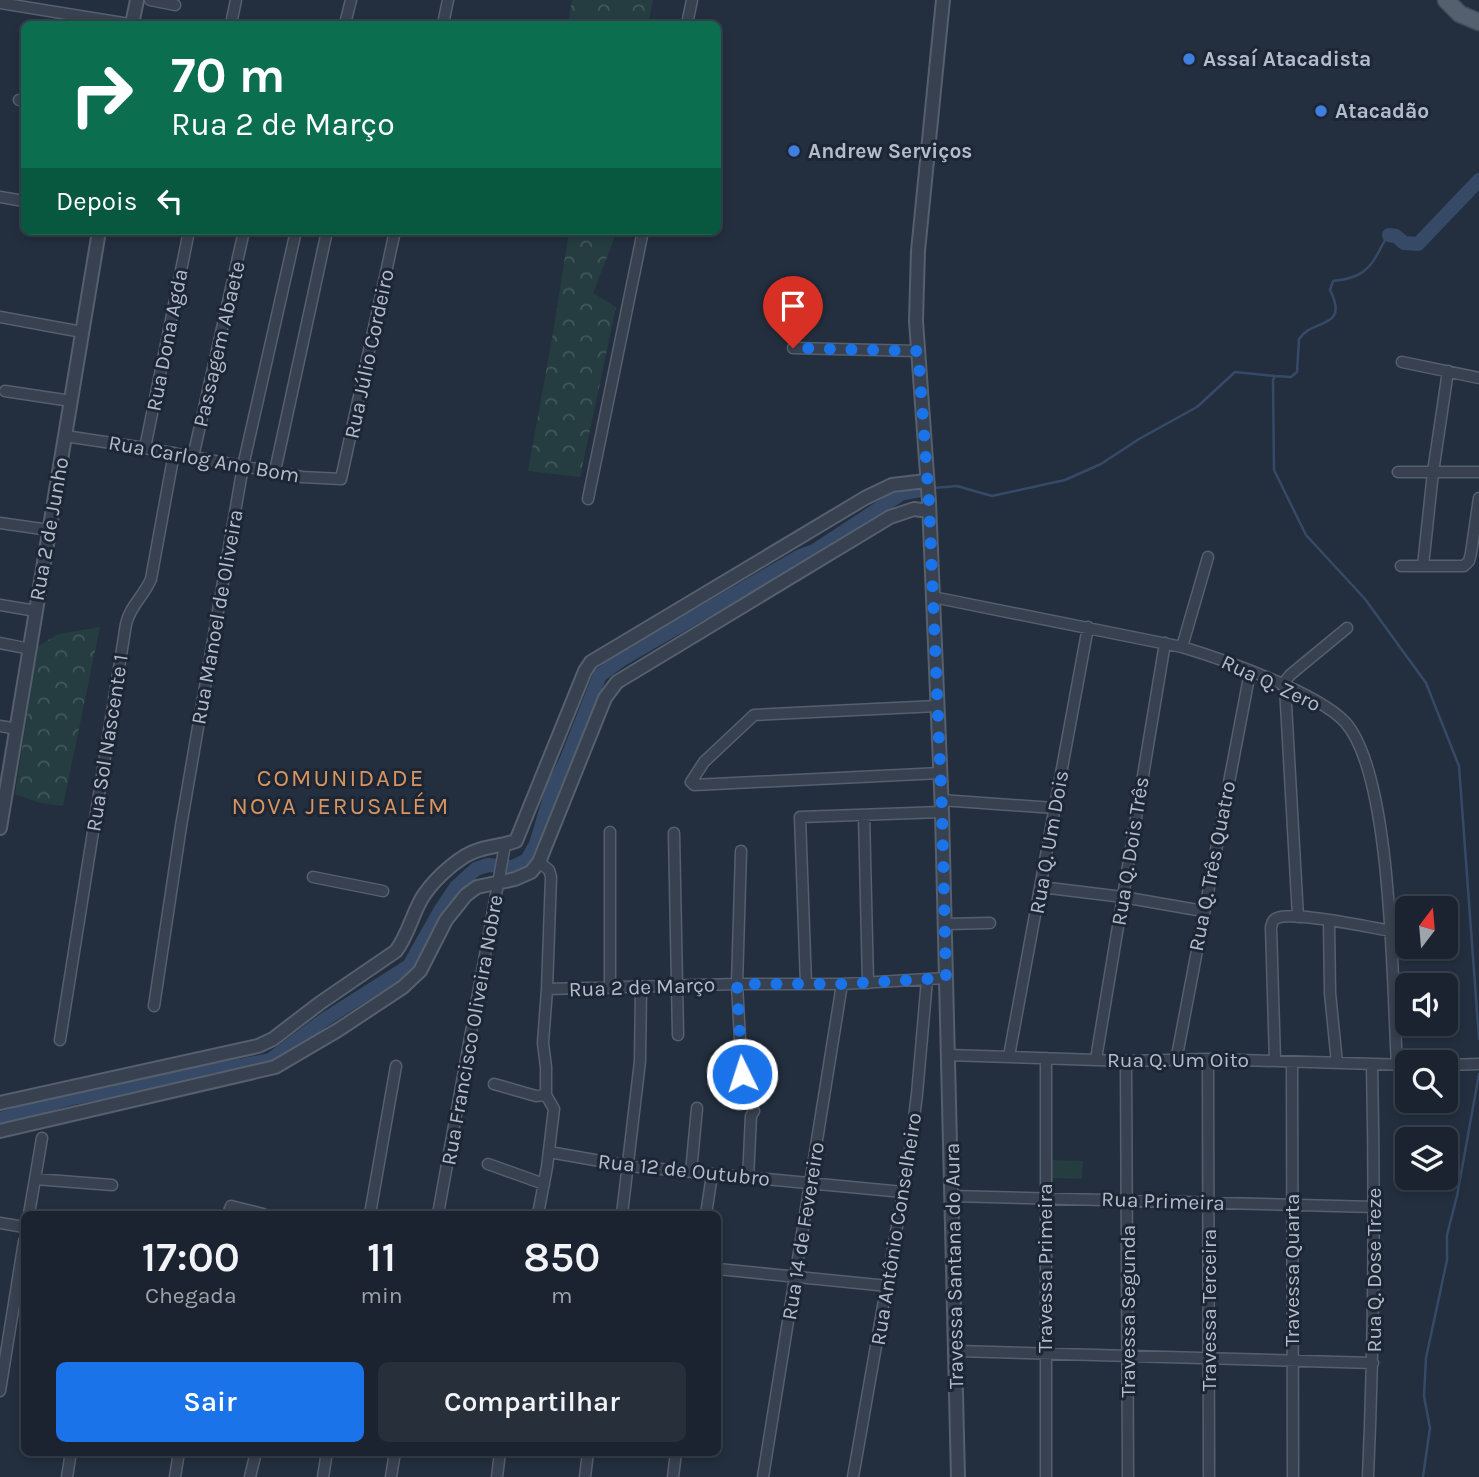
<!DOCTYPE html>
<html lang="pt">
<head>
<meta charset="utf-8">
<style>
  :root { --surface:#1a232f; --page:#272f3b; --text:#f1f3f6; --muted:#9fa4aa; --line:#38404b; --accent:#1a73e8 }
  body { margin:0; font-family:Karla,sans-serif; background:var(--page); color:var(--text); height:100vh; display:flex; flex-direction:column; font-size:26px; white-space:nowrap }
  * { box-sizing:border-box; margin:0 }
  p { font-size:23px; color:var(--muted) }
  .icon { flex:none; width:38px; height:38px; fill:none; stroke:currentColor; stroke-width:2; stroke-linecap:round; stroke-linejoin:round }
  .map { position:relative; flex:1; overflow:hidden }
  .details { position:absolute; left:21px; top:1211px; width:700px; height:245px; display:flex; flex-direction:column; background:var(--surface); border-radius:10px; box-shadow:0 4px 10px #0003,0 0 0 2px var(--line) }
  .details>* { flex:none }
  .guide { position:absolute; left:21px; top:21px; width:700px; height:214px; border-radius:10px; box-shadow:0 4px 10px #0003,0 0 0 2px var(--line); background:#0b6e4f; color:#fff; overflow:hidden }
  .needle { width:46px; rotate:16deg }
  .controls { position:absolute; left:1395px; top:896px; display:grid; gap:14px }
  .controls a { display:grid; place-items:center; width:63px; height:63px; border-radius:10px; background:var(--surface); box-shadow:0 4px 10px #0003,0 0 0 2px var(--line); font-size:35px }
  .pin { position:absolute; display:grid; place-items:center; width:60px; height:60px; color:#fff; margin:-72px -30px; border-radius:50% 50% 50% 0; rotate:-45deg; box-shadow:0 0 7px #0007 }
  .pin .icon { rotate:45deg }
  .me { position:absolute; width:77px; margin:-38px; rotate:356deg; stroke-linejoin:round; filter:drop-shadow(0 0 5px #0008) }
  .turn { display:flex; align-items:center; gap:24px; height:147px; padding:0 35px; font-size:32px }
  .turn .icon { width:91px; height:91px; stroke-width:2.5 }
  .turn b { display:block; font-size:49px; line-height:60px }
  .then { display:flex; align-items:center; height:66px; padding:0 35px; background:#0003; gap:14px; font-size:26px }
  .eta { display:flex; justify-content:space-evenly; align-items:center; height:119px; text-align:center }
  .eta b { font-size:42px; font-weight:600; line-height:49px }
  .action { display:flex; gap:14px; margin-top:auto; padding:14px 35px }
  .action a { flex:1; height:80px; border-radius:10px; background:var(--accent); color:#fff; font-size:28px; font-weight:600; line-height:80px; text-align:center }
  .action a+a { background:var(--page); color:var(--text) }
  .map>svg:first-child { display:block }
  .forest { fill:url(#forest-crowns) }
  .garden { fill:#253d40 }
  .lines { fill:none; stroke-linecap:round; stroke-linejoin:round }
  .stream { stroke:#364a67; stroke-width:2.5 }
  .river { stroke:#364a67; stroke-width:14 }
  .minor-casing { stroke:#555f6d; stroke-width:13 }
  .tertiary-casing { stroke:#555f6d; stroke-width:16 }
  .primary-casing { stroke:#414a58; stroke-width:19 }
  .minor { stroke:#38414f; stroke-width:10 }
  .tertiary { stroke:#38414f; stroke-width:12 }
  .primary { stroke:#55606f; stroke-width:16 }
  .route { stroke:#1a73e8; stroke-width:12; stroke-dasharray:0 21.6 }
  .shop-dot { fill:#3f7fe0; stroke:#1c2634; stroke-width:2.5 }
  .labels { text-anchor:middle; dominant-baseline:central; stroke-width:6; stroke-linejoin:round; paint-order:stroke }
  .poi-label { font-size:21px; font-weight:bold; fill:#b4bcca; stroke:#1c2634; text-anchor:start }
  .street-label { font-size:21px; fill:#b4bcca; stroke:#1c2634 }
  .quarter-label { font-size:24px; letter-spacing:2px; fill:#d9955f; stroke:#1c2634 }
</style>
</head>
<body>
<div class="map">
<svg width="1479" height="1477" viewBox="0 0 1479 1477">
  <defs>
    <pattern id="forest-crowns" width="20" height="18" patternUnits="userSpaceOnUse" patternTransform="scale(1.75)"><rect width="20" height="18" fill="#253d40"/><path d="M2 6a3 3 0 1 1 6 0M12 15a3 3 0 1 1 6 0" fill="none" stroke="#42575a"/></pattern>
  </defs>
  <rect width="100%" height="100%" fill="#232f3f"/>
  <path class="forest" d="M572,0H653L648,24H568Z
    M569,231H617L593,293L616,307L580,477L528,471L553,333Z
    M100,627L63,806L40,803L15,794L38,646L58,634Z"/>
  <path class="garden" d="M1051,1160L1083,1161L1082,1179L1051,1178Z"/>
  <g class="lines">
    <path class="stream" d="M1389,235C1383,242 1381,248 1377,255C1367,274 1353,279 1333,281L1330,290C1350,330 1312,318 1299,339L1297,372L1291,377L1275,376L1273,380L1274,470L1306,535L1365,599L1426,683L1459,766L1479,1039
      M933,488L957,486L992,496L1065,480L1101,464L1139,439L1197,407L1235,372L1275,376
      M1423,1477L1430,1428L1424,1396L1426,1358L1447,1260V1235L1457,1196L1479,1074"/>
    <path class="river" d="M1389,235L1396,236L1404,243L1418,244L1479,180
      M0,1119L68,1099L270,1060L324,1020L409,966L440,911L456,887L476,869L488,865L513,867L527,860L536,844L553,787L566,761L600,675L621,660L800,556L814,551L901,494L926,489"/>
    <g class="minor-casing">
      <path id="minor" d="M150,0L175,5
        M0,3L129,24
        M231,24L236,0
        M345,24L351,0
        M443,24L448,0
        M687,24L692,0
        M19,100L24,101
        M0,197L24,201
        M0,317L82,332
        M793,348L918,351
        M1402,362L1479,378
        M5,391L71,401
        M65,436L145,448L302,477L341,479L395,231
        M145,448L189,231
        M193,457L244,231
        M275,471L327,231
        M1398,472H1479
        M588,499L643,231
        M0,523L49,530
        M1401,566H1464L1469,561L1471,553L1479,498
        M1423,566L1433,472L1448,371
        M933,597L1182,647C1222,659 1317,692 1345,722C1393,775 1392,989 1397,1064
        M0,605L36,611
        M0,643L30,649
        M1182,647L1208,557
        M1282,685L1290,675L1347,628
        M1285,687L1298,917
        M937,706L754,715L704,762L691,782L694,785L941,773
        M0,726L17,729
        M941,800L1054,808
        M864,815L868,983
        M674,833L678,1035
        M741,851L737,984L743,1094L747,1095L754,1111L751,1116L748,1178
        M313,877L383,891
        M1041,887L1123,897L1203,911
        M1329,921L1330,993L1337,1063
        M945,924L990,923
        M806,984L800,817L942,812
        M610,988V832
        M547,989L737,984H842L946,978
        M154,1006L181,826L243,466L296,231
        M60,1040L126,624C130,606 144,596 151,579L174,453
        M948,1055L1126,1061L1208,1059L1407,1065
        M1009,1056L1088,627
        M1046,1058V1477
        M1096,1059L1165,643
        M1208,1059L1209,1477
        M1126,1061L1128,1477
        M1176,1061L1250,672
        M1275,1061L1271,927C1273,922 1272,920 1277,918C1295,911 1368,927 1391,931
        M1292,1063L1293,1477
        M1446,1065L1479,1064
        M494,1084L536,1096L546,1095
        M549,1152L629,1166L903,1192
        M488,1164L544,1184
        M691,1172L697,1108
        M35,1179L112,1185
        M952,1196L1375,1207
        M29,1214L42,1138
        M228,1214L231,1206L263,1214
        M370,1214L396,1066
        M438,1214L505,845
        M538,1214L547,1167L554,1109L546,1095V1067L543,1043L547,989L551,877L549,870L539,862
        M622,1214L640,1061L641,988
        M706,1214L712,1175
        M0,1223L24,1227
        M718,1269L888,1286
        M957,1351L1373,1363
        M0,1391L24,1241
        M67,1477L71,1452
        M175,1477L179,1452
        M250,1477L256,1452
        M323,1477L327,1452
        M391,1477L395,1452
        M497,1477L500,1452
        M585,1477L588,1452
        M673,1477L676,1452
        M763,1477L842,984
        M853,1477L909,1158L917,1094L927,980
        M1368,1477C1374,1339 1375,1202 1372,1064"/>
    </g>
    <g class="tertiary-casing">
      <path id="tertiary" d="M943,0L918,251L916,321L929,502L942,812L958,1477
        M132,24L137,0
        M0,828L99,231
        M0,1103L258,1046L273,1039L320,1003L396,951C408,935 412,915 422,898C432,882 449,866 465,856C481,846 499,847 516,841L585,671L591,662L865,498L892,485L926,481
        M0,1131L275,1067L338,1030L403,987L420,971L446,920L466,895L477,887L515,879L531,872L539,862L605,698L617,682L890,517L914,509L929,511"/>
    </g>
    <g class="primary-casing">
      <path id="primary" d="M1446,0L1460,14L1479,22"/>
    </g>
    <use href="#minor" class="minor"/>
    <use href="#tertiary" class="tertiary"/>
    <use href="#primary" class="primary"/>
  </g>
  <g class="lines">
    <path class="route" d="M742,1074L737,984H842L946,978L942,811L929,502L918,351L793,348"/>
  </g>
  <g class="shop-dot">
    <circle cx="1189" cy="59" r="7"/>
    <circle cx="1321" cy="111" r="7"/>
    <circle cx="794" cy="151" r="7"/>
  </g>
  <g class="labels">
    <g class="poi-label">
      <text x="1203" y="59">Assaí Atacadista</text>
      <text x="1335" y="111">Atacadão</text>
      <text x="808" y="151">Andrew Serviços</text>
    </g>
    <g class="street-label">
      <text transform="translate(167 340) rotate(-79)">Rua Dona Agda</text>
      <text transform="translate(219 344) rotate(-77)">Passagem Abaete</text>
      <text transform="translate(369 354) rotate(-78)">Rua Júlio Cordeiro</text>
      <text transform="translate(204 459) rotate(10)">Rua Carlog Ano Bom</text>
      <text transform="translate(49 529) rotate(-80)">Rua 2 de Junho</text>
      <text transform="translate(217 617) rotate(-80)">Rua Manoel de Oliveira</text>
      <text transform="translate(1271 683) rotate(25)">Rua Q. Zero</text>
      <text transform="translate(107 743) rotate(-81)">Rua Sol Nascente 1</text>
      <text transform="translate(1049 842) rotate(-80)">Rua Q. Um Dois</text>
      <text transform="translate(1130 851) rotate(-81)">Rua Q. Dois Três</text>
      <text transform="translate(1212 866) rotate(-79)">Rua Q. Três Quatro</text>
      <text transform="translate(642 987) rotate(-2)">Rua 2 de Março</text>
      <text transform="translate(472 1030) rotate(-80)">Rua Francisco Oliveira Nobre</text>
      <text x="1178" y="1060">Rua Q. Um Oito</text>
      <text transform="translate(684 1170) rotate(6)">Rua 12 de Outubro</text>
      <text transform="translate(1163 1201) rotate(2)">Rua Primeira</text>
      <text transform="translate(896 1229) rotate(-81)">Rua Antônio Conselheiro</text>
      <text transform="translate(803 1231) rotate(-81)">Rua 14 de Fevereiro</text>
      <text transform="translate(954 1266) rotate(-91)">Travessa Santana do Aura</text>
      <text transform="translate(1045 1268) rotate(-90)">Travessa Primeira</text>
      <text transform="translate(1292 1270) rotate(-90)">Travessa Quarta</text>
      <text transform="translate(1374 1270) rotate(-90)">Rua Q. Dose Treze</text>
      <text transform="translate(1209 1310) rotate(-90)">Travessa Terceira</text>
      <text transform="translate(1128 1311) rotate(-90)">Travessa Segunda</text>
    </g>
    <g class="quarter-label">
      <text x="341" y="778">COMUNIDADE<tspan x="341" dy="28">NOVA JERUSALÉM</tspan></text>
    </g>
  </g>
</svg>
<div class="controls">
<a><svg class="needle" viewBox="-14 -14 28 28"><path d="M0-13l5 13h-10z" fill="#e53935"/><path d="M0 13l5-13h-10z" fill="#9fa4aa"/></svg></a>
<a><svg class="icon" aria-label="sound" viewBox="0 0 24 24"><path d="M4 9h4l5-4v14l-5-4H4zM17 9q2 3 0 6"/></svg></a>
<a><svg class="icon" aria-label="search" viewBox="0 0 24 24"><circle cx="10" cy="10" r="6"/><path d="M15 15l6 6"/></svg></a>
<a><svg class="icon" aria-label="layers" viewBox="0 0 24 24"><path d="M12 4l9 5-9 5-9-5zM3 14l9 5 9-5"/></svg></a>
</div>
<div class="pin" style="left:793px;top:348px;background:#d93025"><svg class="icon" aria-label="arrive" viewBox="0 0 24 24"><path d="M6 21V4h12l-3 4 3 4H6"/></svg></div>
<svg class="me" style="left:742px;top:1074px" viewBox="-20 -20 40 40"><circle r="17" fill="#1a73e8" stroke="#fff" stroke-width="3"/><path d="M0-11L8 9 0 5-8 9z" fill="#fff"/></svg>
<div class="guide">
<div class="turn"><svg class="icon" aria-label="right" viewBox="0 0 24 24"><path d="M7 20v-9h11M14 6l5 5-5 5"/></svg><div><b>70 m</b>Rua 2 de Março</div></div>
<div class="then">Depois<svg class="icon" aria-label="left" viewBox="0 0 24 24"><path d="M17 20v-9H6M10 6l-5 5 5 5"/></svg></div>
</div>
<section class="details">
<div class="eta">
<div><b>17:00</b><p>Chegada</p></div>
<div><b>11</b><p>min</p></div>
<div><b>850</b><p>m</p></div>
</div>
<div class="action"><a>Sair</a><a>Compartilhar</a></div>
</section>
</div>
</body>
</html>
